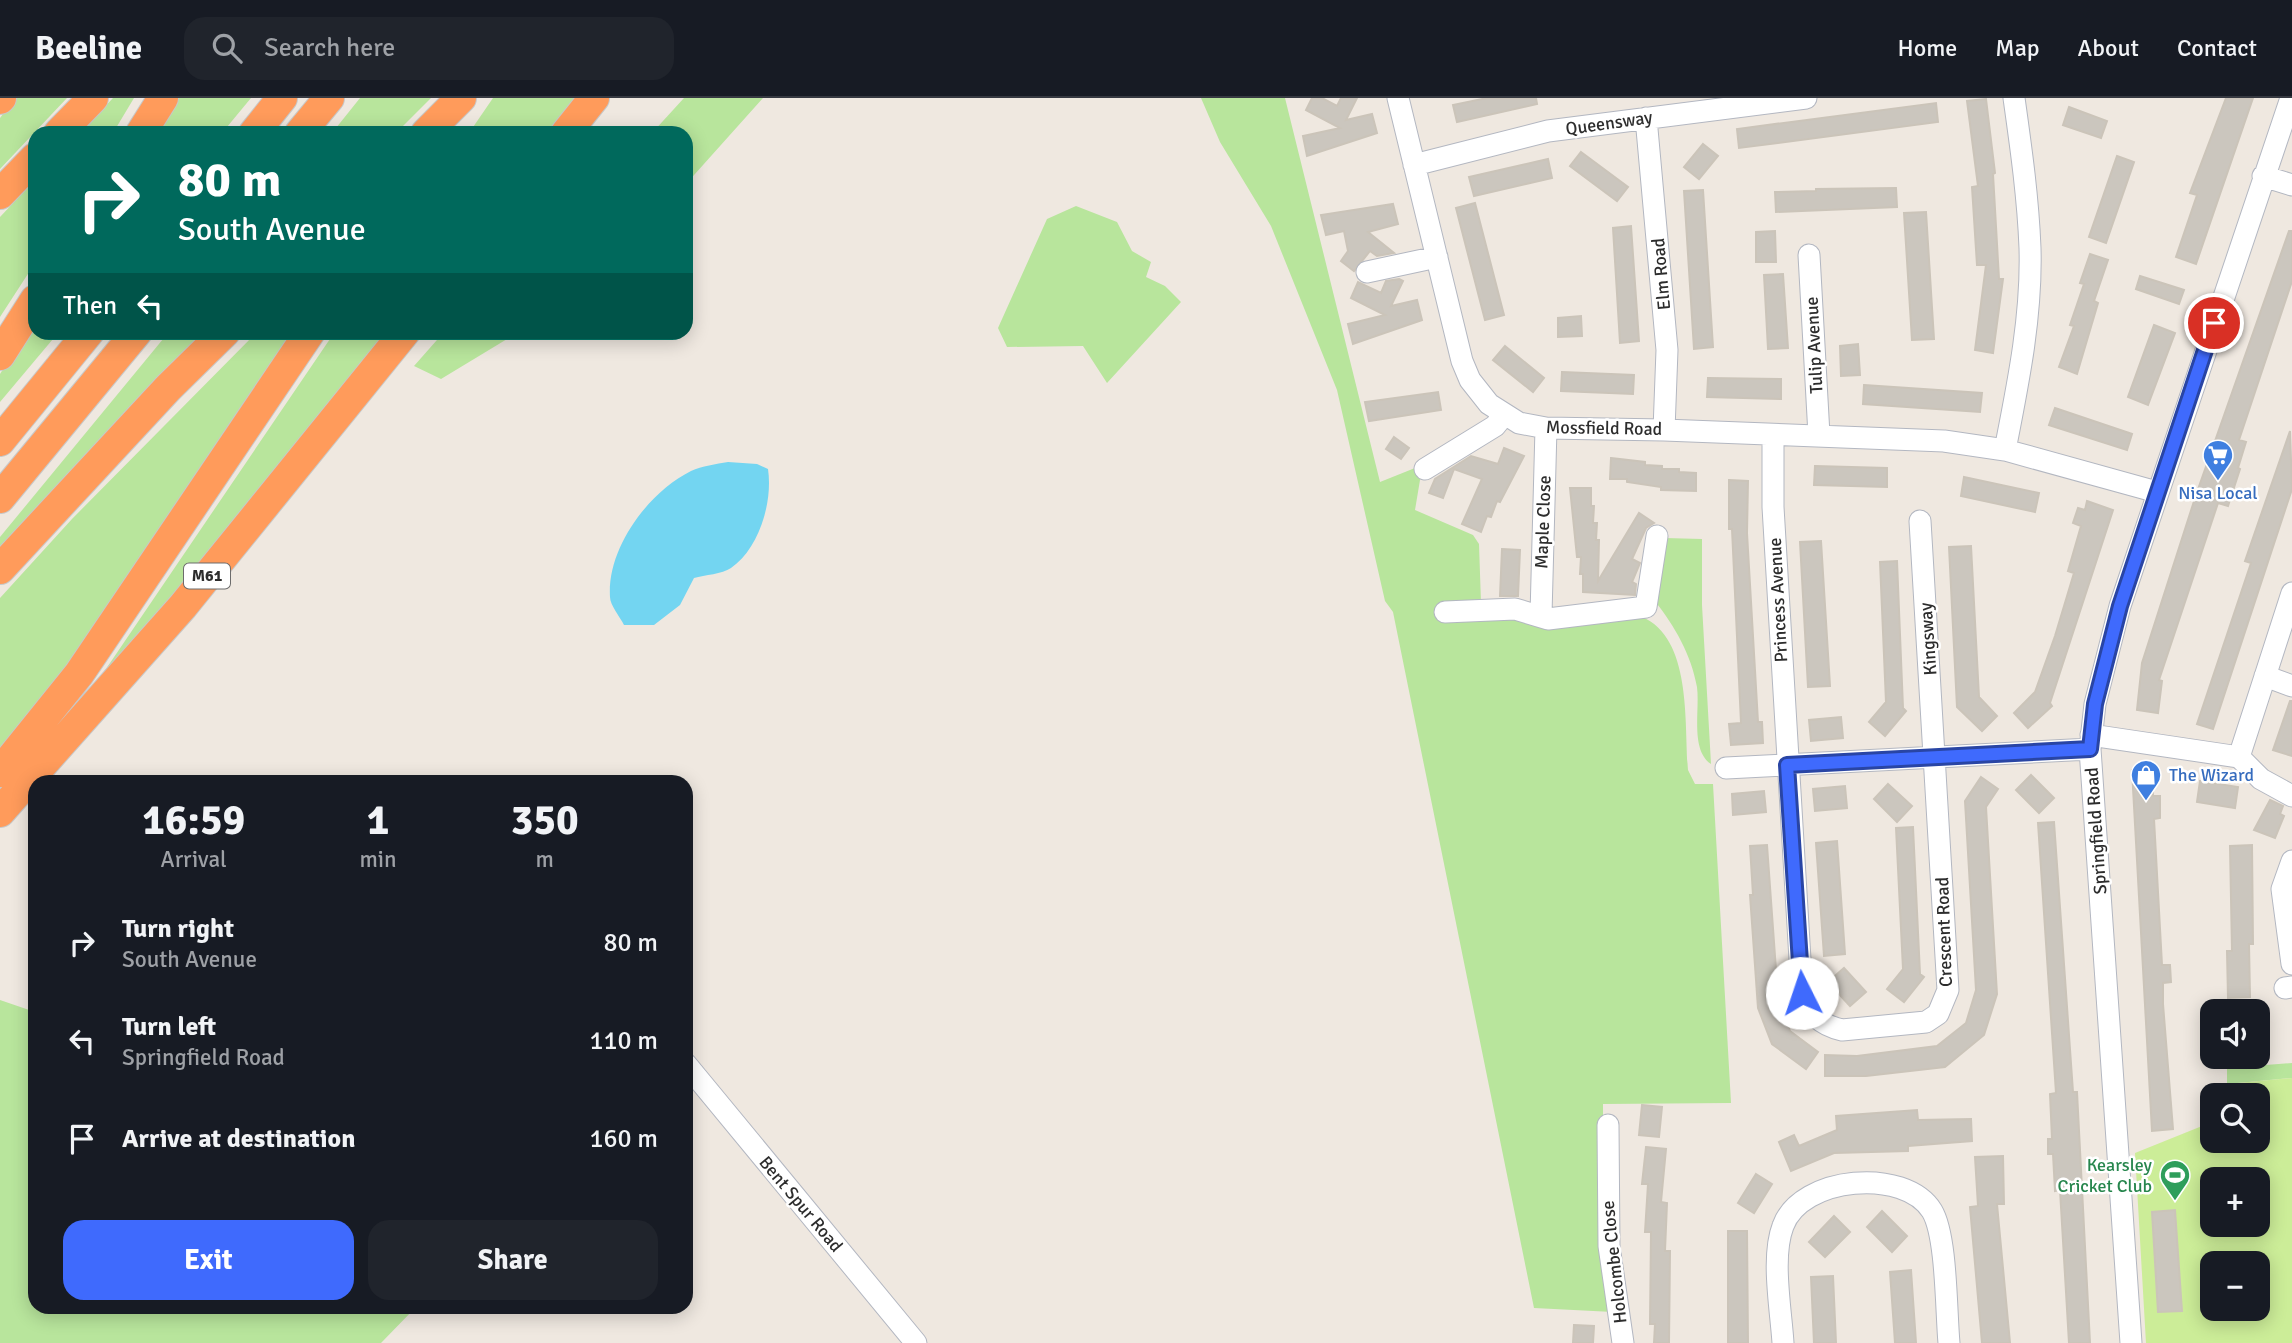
<!DOCTYPE html>
<html lang="en">
<head>
<meta charset="utf-8">
<style>
  :root { --surface:#171b24; --page:#20242c; --text:#f1f3f6; --muted:#9ea1a6; --line:#363941; --accent:#3f6afd }
  body { margin:0; font-family:Signika,sans-serif; background:var(--page); color:var(--text); height:100vh; display:flex; flex-direction:column; font-size:26px; white-space:nowrap }
  * { box-sizing:border-box; margin:0 }
  p { font-size:23px; color:var(--muted) }
  .icon { flex:none; width:38px; height:38px; fill:none; stroke:currentColor; stroke-width:2; stroke-linecap:round; stroke-linejoin:round }
  .map { position:relative; flex:1; overflow:hidden }
  .sheet { position:absolute; left:28px; top:677px; width:665px; height:539px; display:flex; flex-direction:column; background:var(--surface); border-radius:21px; box-shadow:0 4px 18px #0003 }
  .sheet>* { flex:none }
  .hud { position:absolute; left:28px; top:28px; width:665px; height:214px; border-radius:21px; box-shadow:0 4px 18px #0003; background:#00695c; color:#fff; overflow:hidden }
  .buttons { position:absolute; left:2200px; top:901px; display:grid; gap:14px }
  .buttons a { display:grid; place-items:center; width:70px; height:70px; border-radius:14px; background:var(--surface); box-shadow:0 4px 18px #0003; font-size:35px }
  .pin { position:absolute; display:grid; place-items:center; width:60px; height:60px; color:#fff; margin:-30px; border:4px solid #fff; border-radius:50%; box-shadow:0 2px 7px #0007 }
  .me { position:absolute; width:77px; margin:-38px; rotate:356deg; stroke-linejoin:round; filter:drop-shadow(0 0 5px #0008) }
  .turn { display:flex; align-items:center; gap:24px; height:147px; padding:0 35px; font-size:32px }
  .turn .icon { width:91px; height:91px; stroke-width:2.5 }
  .turn b { display:block; font-size:49px; line-height:60px }
  .then { display:flex; align-items:center; height:66px; padding:0 35px; background:#0003; gap:14px; font-size:26px }
  .eta { display:flex; justify-content:space-evenly; align-items:center; height:119px; text-align:center }
  .eta b { font-size:42px; font-weight:700; line-height:49px }
  .primary-button { display:flex; gap:14px; margin-top:auto; padding:14px 35px }
  .primary-button a { flex:1; height:80px; border-radius:21px; background:var(--accent); color:#fff; font-size:28px; font-weight:700; line-height:80px; text-align:center }
  .primary-button a+a { background:var(--page); color:var(--text) }
  ul { padding:0; list-style:none }
  li { display:flex; align-items:center; gap:21px; height:98px; padding:0 35px }
  li div { flex:1 }
  li b { display:block; font-size:26px }
  li em { font-style:normal }
  header { display:flex; align-items:center; gap:42px; box-sizing:border-box; height:98px; padding:0 35px; background:var(--surface); border-bottom:2px solid var(--line) }
  header strong { font-size:33px }
  nav { display:flex; gap:38px; margin-inline-start:auto; font-size:24px }
  .search { width:490px; height:63px; background:var(--page); display:flex; align-items:center; gap:18px; box-sizing:border-box; padding:0 24px; border-radius:21px; color:var(--muted); font-size:26px }
  .map>svg:first-child { display:block }
  .green { fill:#b8e59c }
  .pitch { fill:#cced98; fill-rule:evenodd }
  .water { fill:#73d5f1 }
  .building { fill:#cbc6be; stroke:#cbc4b9; stroke-width:2 }
  .lines { fill:none; stroke-linecap:round; stroke-linejoin:round }
  .minor-casing { stroke:#b3b7c1; stroke-width:23 }
  .highway-casing { stroke:#c8c8c8; stroke-width:32 }
  .minor { stroke:#fff; stroke-width:21 }
  .highway { stroke:#ff9b5b; stroke-width:30 }
  .route-casing { stroke:#2945a4; stroke-width:18 }
  .route { stroke:#3f6afd; stroke-width:12 }
  .labels { text-anchor:middle; dominant-baseline:central; stroke-width:5; stroke-linejoin:round; paint-order:stroke }
  .shield { fill:#fff; stroke:#6c6c6c; stroke-width:2 }
  .shield-label { font-size:16px; font-weight:bold; fill:#2d2d2d }
  .street-label { font-size:18px; fill:#2d2d2d; stroke:#fff }
  .shop-label { font-size:18px; fill:#366cbe; stroke:#fff }
  .leisure-label { font-size:18px; fill:#27864d; stroke:#fff; text-anchor:end }
</style>
</head>
<body>
<header>
<strong>Beeline</strong>
<div class="search"><svg class="icon" aria-label="search" viewBox="0 0 24 24"><circle cx="10" cy="10" r="6"/><path d="M15 15l6 6"/></svg>Search here</div>
<nav><a>Home</a><a>Map</a><a>About</a><a>Contact</a></nav>
</header>
<div class="map">
<svg width="2292" height="1245" viewBox="0 0 2292 1245">
  <rect width="100%" height="100%" fill="#efe8e0"/>
  <path class="green" d="M15,0H67L0,71V20Z
    M113,0H134L113,35H80Z
    M176,0H251L222,35H154Z
    M360,0H431L396,35H332Z
    M493,0H578L550,35H469Z
    M684,0H763L686,86V35H652Z
    M1201,0H1285L1380,384L1415,370L1421,376L1415,412L1473,437L1479,446L1481,505L1441,507L1442,525L1517,518L1637,517C1693,535 1684,624 1688,672L1695,686H1713L1731,1005L1603,1006V1144L1613,1214L1534,1210L1393,514L1385,503L1337,292L1271,128L1220,44Z
    M35,82V165L0,219V119Z
    M1076,108L1117,124L1132,153L1151,164L1146,179L1165,188L1181,204L1107,285L1083,248L1007,249L998,230L1047,121Z
    M35,221V234L58,235L0,304V276Z
    M444,234H517V235L441,281L414,268Z
    M168,235H207L0,452V439Z
    M256,235H294L108,511L0,657V500L72,421Z
    M334,235H388L242,415L91,593Z
    M1665,440L1702,441V507L1711,666C1690,652 1700,612 1697,589C1691,556 1675,529 1655,503Z
    M0,902L35,914V1209H416L381,1245H0Z
    M2292,965V980L2227,986V970Z"/>
  <path class="pitch" d="M2292,980V1245H2146L2135,1055L2212,1024V1043H2258V998L2226,997L2227,986ZM2212,1082H2258V1127H2212ZM2212,1166H2258V1211H2212Z"/>
  <path class="water" d="M728,364L757,366L768,371C773,404 759,451 731,470C722,476 705,477 694,480L680,507L654,527H624C620,519 610,507 610,499C607,449 649,394 691,373C702,368 716,366 728,364Z"/>
  <path class="building" d="M1312,0H1322L1337,8L1341,0H1357L1346,22L1372,16L1377,35L1307,58L1303,38L1340,30L1306,12Z
    M1487,0H1536L1537,6L1457,24L1453,7Z
    M2226,0H2253L2196,166L2176,159L2197,97L2190,95Z
    M1986,1L1995,75L1993,76L1999,181H2003L1993,255L1975,252L1986,167H1977L1972,89L1978,88L1967,3Z
    M1936,5L1938,24L1739,50L1737,31Z
    M2069,9L2107,23L2101,40L2063,27Z
    M1703,46L1718,58L1699,81L1684,69Z
    M1581,54L1628,89L1617,103L1570,68Z
    M2117,58L2134,64L2106,145L2089,139Z
    M1548,61L1552,80L1474,98L1469,79Z
    M1896,90L1897,109L1776,114L1775,94L1816,93V91Z
    M1703,92L1713,249L1694,251L1684,93Z
    M1475,105L1504,217L1485,222L1456,110Z
    M1393,106L1398,126L1368,134L1394,155L1377,158L1370,153L1354,173L1341,163L1348,153L1344,133L1326,137L1321,117Z
    M1926,114L1934,241L1912,242L1904,115Z
    M1631,128L1639,243L1620,245L1613,130Z
    M1775,133L1776,164H1756V134Z
    M2289,133H2292V183L2239,342L2246,344L2238,370L2240,371L2228,408L2218,405L2159,582L2162,583L2158,615L2137,612L2142,565L2196,397Z
    M2090,156L2108,162L2094,203L2098,205L2077,276L2059,269L2074,228L2070,227L2084,186L2080,185Z
    M1783,176L1788,250L1768,251L1764,177Z
    M2140,178L2184,192L2179,206L2136,191Z
    M1399,181L1403,183L1391,208L1417,202L1422,222L1353,246L1348,226L1385,217L1351,200L1358,184L1381,195L1386,183Z
    M1581,218L1582,238L1558,239V220Z
    M2154,227L2175,235L2148,307L2128,299Z
    M1858,246L1860,277L1841,278L1840,248Z
    M1505,248L1544,280L1533,294L1493,262Z
    M1562,274L1634,277L1633,296L1561,293Z
    M1708,280L1781,281V301L1707,299Z
    M1864,287L1982,295L1980,314L1863,306Z
    M1438,294L1441,312L1369,323L1365,304Z
    M2055,310L2132,336L2127,352L2049,327Z
    M2290,333L2292,391L2213,631L2197,626L2251,465L2245,463Z
    M1394,339L1409,350L1401,361L1386,351Z
    M1504,350L1524,358L1500,404L1497,403L1491,419L1487,418L1481,434L1462,426L1482,381L1454,371L1443,400L1429,395L1435,381L1471,358L1498,366Z
    M1611,360L1645,364V367L1662,368V371H1679V374L1696,375V393L1661,392V389L1627,384V381H1610Z
    M1815,368L1887,370V389L1814,387Z
    M1964,379L2039,395L2035,414L1961,398Z
    M1729,382L1748,383L1747,435L1758,624H1762L1763,645L1731,647L1729,626L1741,625L1732,431H1729Z
    M1570,390H1591V408H1594L1593,425H1597L1596,442H1599L1598,483L1639,415L1654,425L1646,430L1632,461L1640,465L1632,484L1636,486L1635,497L1583,494V476H1580L1581,459H1577Z
    M2087,403L2113,412L2050,605L2052,608L2028,630L2014,615L2035,594L2055,538L2074,475L2068,473L2081,428L2073,425L2078,410L2085,412Z
    M1821,443L1830,588L1808,589L1800,444Z
    M1971,448L1979,599L1997,618L1982,633L1957,609L1949,449Z
    M1502,451L1520,452L1518,498H1500Z
    M1897,463L1903,610L1906,613L1885,638L1869,624L1886,604L1880,464Z
    M2290,603H2292V658L2273,652Z
    M1841,619L1843,640L1811,643L1809,622Z
    M2132,672H2152L2153,698H2160V720L2154,721L2162,867H2170L2171,884L2163,885V906L2173,1031L2152,1033Z
    M2031,677L2054,700L2039,715L2016,692Z
    M1981,679L1998,691L1986,709L1997,896L1984,937L1945,969L1866,978H1825V957L1857,958L1937,948L1966,925L1976,892L1965,703Z
    M2200,683L2238,689L2235,710L2197,704Z
    M1888,686L1912,708L1897,724L1874,701Z
    M1845,688L1847,710L1815,713L1813,691Z
    M1764,693L1766,714L1733,717L1732,696Z
    M2270,702L2283,708L2280,716L2284,718L2275,740L2254,732Z
    M2054,724L2073,994H2077L2090,1245H2069L2060,1092L2055,1093L2053,1056H2048V1041H2052L2050,996L2056,995L2038,725Z
    M1913,729L1920,876L1924,879L1904,904L1887,891L1903,871L1896,730Z
    M1837,743L1845,856L1824,858L1816,745Z
    M1767,747L1777,886H1772L1790,933L1818,954L1806,971L1772,946L1758,910L1750,797H1753L1750,748Z
    M2252,747L2253,846H2249L2250,899L2228,900L2227,853H2232L2230,748Z
    M1844,870L1866,894L1850,908L1828,884Z
    M1642,1007L1662,1009L1659,1039L1639,1037Z
    M1917,1012L1918,1022L1971,1021L1972,1043L1908,1048V1053L1834,1055L1791,1073L1779,1044L1794,1037L1799,1048L1837,1032L1836,1018Z
    M1646,1049L1666,1051L1661,1104L1667,1105L1665,1153H1670L1669,1245H1654L1655,1226H1650L1651,1134H1645L1648,1086H1642Z
    M2003,1058L2004,1106H1997L2010,1245H1982L1970,1109L1978,1108L1975,1059Z
    M1756,1076L1772,1086L1754,1115L1738,1105Z
    M2175,1112L2182,1213L2158,1214L2152,1114Z
    M1882,1113L1907,1138L1892,1154L1867,1129Z
    M1834,1118L1850,1134L1825,1159L1809,1144Z
    M1728,1133H1747L1748,1245H1728Z
    M1911,1172L1916,1245H1895L1890,1174Z
    M1833,1178L1836,1245H1814L1811,1179Z
    M1574,1227L1594,1228L1593,1245H1573Z"/>
  <g class="lines">
    <g class="minor-casing">
      <path id="minor" d="M1398,0L1462,263L1470,282L1489,306L1519,325L1546,330L1664,332L1944,343L2005,352L2157,394
        M1646,20L1667,252L1664,332
        M1414,67L1548,33L1806,0
        M2263,78L2292,87
        M1809,157L1819,337
        M1367,174L1437,159
        M1773,337V409L1802,895C1810,916 1820,927 1842,932L1926,924L1938,916L1948,892L1920,423
        M2005,352C2018,286 2032,218 2030,150C2028,99 2021,50 2014,0
        M1425,371L1495,328L1504,317
        M1445,514L1515,511L1548,521L1646,509L1657,438
        M1541,517L1546,330
        M2265,578L2292,588
        M2091,637L2239,659L2261,681L2292,698
        M2239,659L2292,495
        M1726,670L2090,651
        M2292,763L2282,791L2292,866
        M2285,890L2292,889
        M686,966L916,1245
        M1608,1027L1609,1148L1623,1245
        M1783,1245C1781,1212 1771,1159 1783,1128C1801,1078 1905,1069 1932,1113C1947,1138 1946,1214 1949,1245
        M2131,1245L2090,651L2095,606L2120,508L2291,0"/>
    </g>
    <g class="highway-casing">
      <path id="highway" d="M0,1L1,0
        M59,35L93,0
        M141,35L163,0
        M254,35L282,0
        M300,35L329,0
        M426,35L461,0
        M566,35L594,0
        M0,96L35,60
        M0,257L35,202
        M0,343L89,234
        M0,400L137,234
        M0,471L168,290L225,234
        M0,674L79,576L310,234
        M0,714L183,508L405,234"/>
    </g>
    <use href="#minor" class="minor"/>
    <use href="#highway" class="highway"/>
  </g>
  <g class="lines">
    <g class="route-casing">
      <path id="route" d="M1802,895L1787,667L2090,651L2095,606L2120,508L2214,225"/>
    </g>
    <use href="#route" class="route"/>
  </g>
  <defs>
    <g id="supermarket-pin" transform="scale(1.575)"><path d="M0 17L-7.5 6A9.5 9.5 0 1 1 7.5 6Z" fill="#3f7fe0" stroke="#fff"/><path d="M-6-5.5h2.5l.6 2H6L4.5 2H-2.5L-4.4-4H-6ZM-1.5 3.2a1.3 1.3 0 1 0 .1 0ZM3 3.2a1.3 1.3 0 1 0 .1 0Z" fill="#fff"/></g>
    <g id="shop-pin" transform="scale(1.575)"><path d="M0 17L-7.5 6A9.5 9.5 0 1 1 7.5 6Z" fill="#3f7fe0" stroke="#fff"/><path d="M-5-2.5h2.3a2.7 3.5 0 0 1 5.4 0H5L5.5 6h-11ZM-1.5-2.5h3a1.5 2.3 0 0 0-3 0Z" fill="#fff"/></g>
    <g id="stadium-pin" transform="scale(1.575)"><path d="M0 17L-7.5 6A9.5 9.5 0 1 1 7.5 6Z" fill="#2e9e5b" stroke="#fff"/><path d="M0-5a6.5 5 0 1 0 0 10a6.5 5 0 1 0 0-10ZM-3.5-1.8h7v3.6h-7Z" fill="#fff"/></g>
  </defs>
  <g fill-rule="evenodd">
    <use href="#supermarket-pin" x="2218" y="357"/>
    <use href="#shop-pin" x="2146" y="677"/>
    <use href="#stadium-pin" x="2175" y="1077"/>
  </g>
  <g class="labels">
    <rect class="shield" x="184" y="465.5" width="46" height="25" rx="5"/>
    <g class="shield-label">
      <text x="207" y="478">M61</text>
    </g>
    <g class="street-label">
      <text transform="translate(1609 25) rotate(-8)">Queensway</text>
      <text transform="translate(1661 176) rotate(-95)">Elm Road</text>
      <text transform="translate(1814 247) rotate(-93)">Tulip Avenue</text>
      <text transform="translate(1604 330) rotate(1)">Mossfield Road</text>
      <text transform="translate(1543 424) rotate(-88)">Maple Close</text>
      <text transform="translate(1778 502) rotate(-93)">Princess Avenue</text>
      <text transform="translate(1928 541) rotate(-94)">Kingsway</text>
      <text transform="translate(2096 733) rotate(-94)">Springfield Road</text>
      <text transform="translate(1944 834) rotate(-92)">Crescent Road</text>
      <text transform="translate(801 1106) rotate(50)">Bent Spur Road</text>
      <text transform="translate(1614 1164) rotate(-96)">Holcombe Close</text>
    </g>
    <g class="shop-label">
      <text x="2218" y="395">Nisa Local</text>
      <text x="2169" y="677" text-anchor="start">The Wizard</text>
    </g>
    <g class="leisure-label">
      <text x="2152" y="1067">Kearsley<tspan x="2152" dy="21">Cricket Club</tspan></text>
    </g>
  </g>
</svg>
<div class="buttons">
<a><svg class="icon" aria-label="sound" viewBox="0 0 24 24"><path d="M4 9h4l5-4v14l-5-4H4zM17 9q2 3 0 6"/></svg></a>
<a><svg class="icon" aria-label="search" viewBox="0 0 24 24"><circle cx="10" cy="10" r="6"/><path d="M15 15l6 6"/></svg></a>
<a>+</a>
<a>−</a>
</div>
<div class="pin" style="left:2214px;top:225px;background:#d93025"><svg class="icon" aria-label="arrive" viewBox="0 0 24 24"><path d="M6 21V4h12l-3 4 3 4H6"/></svg></div>
<svg class="me" style="left:1802px;top:895px" viewBox="-20 -20 40 40"><circle r="19" fill="#fff"/><path d="M0-13L10 11 0 6-10 11z" fill="#3f6afd"/></svg>
<div class="hud">
<div class="turn"><svg class="icon" aria-label="right" viewBox="0 0 24 24"><path d="M7 20v-9h11M14 6l5 5-5 5"/></svg><div><b>80 m</b>South Avenue</div></div>
<div class="then">Then<svg class="icon" aria-label="left" viewBox="0 0 24 24"><path d="M17 20v-9H6M10 6l-5 5 5 5"/></svg></div>
</div>
<section class="sheet">
<div class="eta">
<div><b>16:59</b><p>Arrival</p></div>
<div><b>1</b><p>min</p></div>
<div><b>350</b><p>m</p></div>
</div>
<ul>
<li><svg class="icon" aria-label="right" viewBox="0 0 24 24"><path d="M7 20v-9h11M14 6l5 5-5 5"/></svg><div><b>Turn right</b><p>South Avenue</p></div><em>80 m</em></li>
<li><svg class="icon" aria-label="left" viewBox="0 0 24 24"><path d="M17 20v-9H6M10 6l-5 5 5 5"/></svg><div><b>Turn left</b><p>Springfield Road</p></div><em>110 m</em></li>
<li><svg class="icon" aria-label="arrive" viewBox="0 0 24 24"><path d="M6 21V4h12l-3 4 3 4H6"/></svg><div><b>Arrive at destination</b></div><em>160 m</em></li>
</ul>
<div class="primary-button"><a>Exit</a><a>Share</a></div>
</section>
</div>
</body>
</html>
